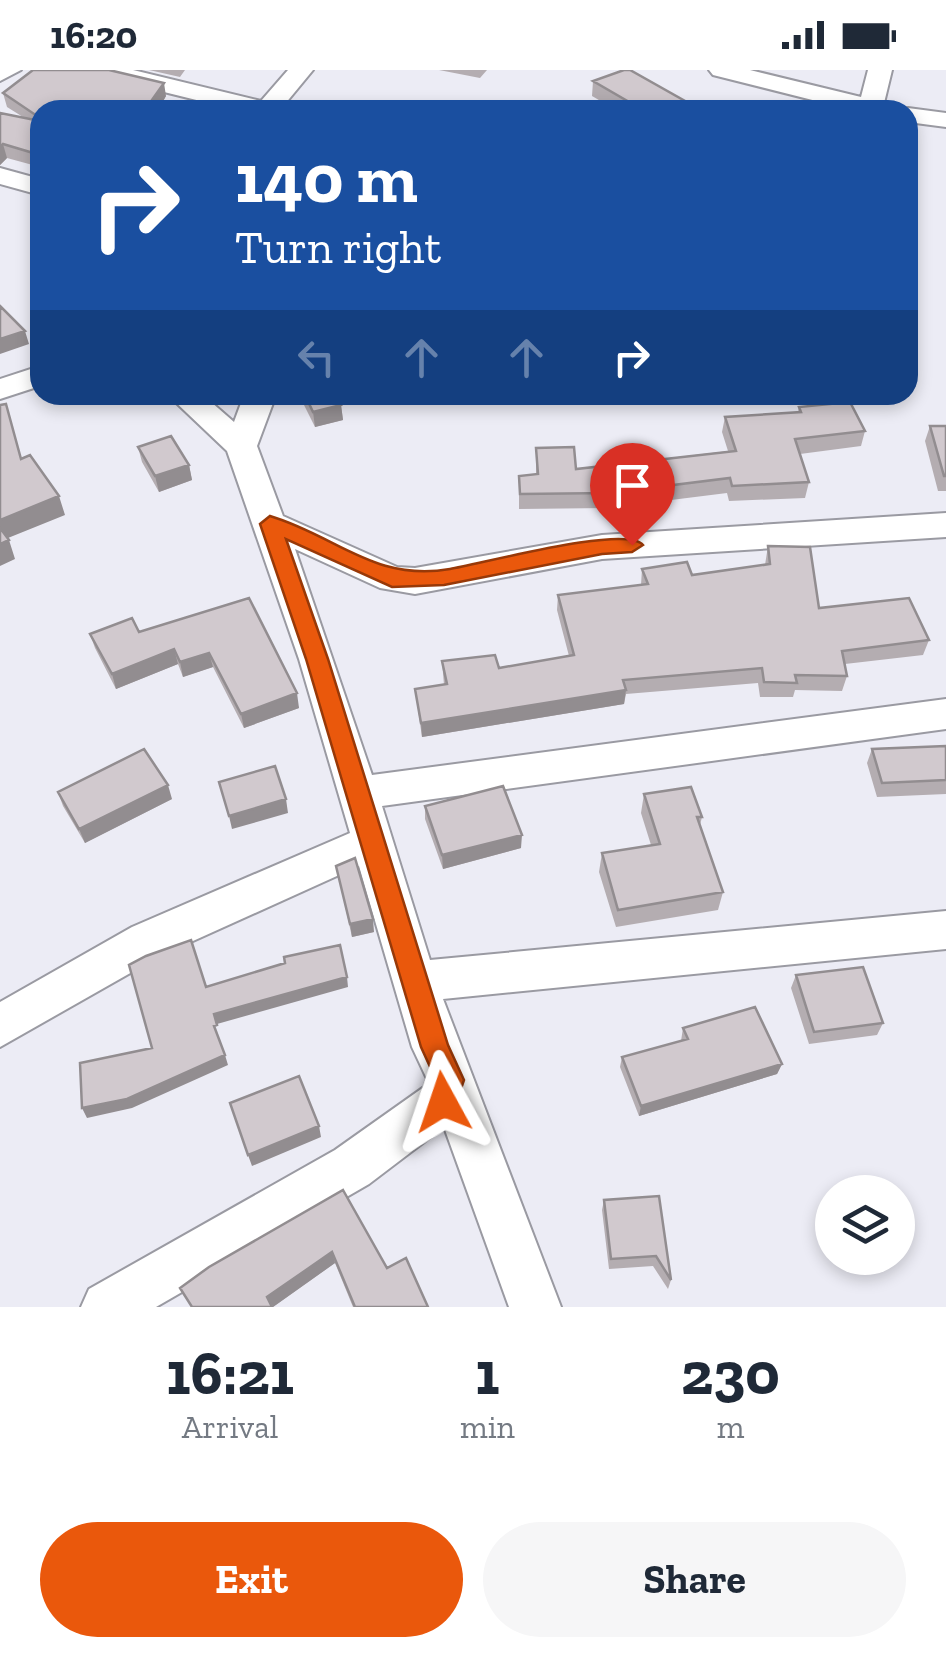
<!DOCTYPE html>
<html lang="en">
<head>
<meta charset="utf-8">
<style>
  :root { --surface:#fff; --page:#f6f6f7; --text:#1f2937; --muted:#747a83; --accent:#ea580c }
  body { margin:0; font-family:"Zilla Slab",serif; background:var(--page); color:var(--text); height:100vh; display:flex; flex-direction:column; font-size:38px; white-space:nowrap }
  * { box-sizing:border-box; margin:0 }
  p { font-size:32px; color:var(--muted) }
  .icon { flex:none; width:55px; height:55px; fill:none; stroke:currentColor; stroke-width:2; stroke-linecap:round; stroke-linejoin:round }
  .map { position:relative; height:1237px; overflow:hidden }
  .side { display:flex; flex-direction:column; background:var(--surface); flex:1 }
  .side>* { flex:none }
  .guide { position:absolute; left:30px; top:30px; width:888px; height:305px; border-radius:30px; box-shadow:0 5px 15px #0003; background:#1a4fa0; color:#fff; overflow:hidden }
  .fabs { position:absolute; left:815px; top:1105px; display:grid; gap:20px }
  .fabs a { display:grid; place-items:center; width:100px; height:100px; border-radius:50%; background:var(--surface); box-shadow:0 5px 15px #0003; font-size:50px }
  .pin { position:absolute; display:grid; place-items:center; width:85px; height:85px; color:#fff; margin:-102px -42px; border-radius:50% 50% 50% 0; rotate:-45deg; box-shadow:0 0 10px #0007 }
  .pin .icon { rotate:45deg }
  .me { position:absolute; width:110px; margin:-55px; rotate:355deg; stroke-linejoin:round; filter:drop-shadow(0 0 8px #0008) }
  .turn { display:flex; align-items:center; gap:35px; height:210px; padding:0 40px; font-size:45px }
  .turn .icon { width:130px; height:130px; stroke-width:2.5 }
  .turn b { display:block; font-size:70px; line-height:85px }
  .lanes { display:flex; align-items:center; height:95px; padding:0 40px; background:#0003; justify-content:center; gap:50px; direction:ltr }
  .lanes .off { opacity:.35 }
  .eta { display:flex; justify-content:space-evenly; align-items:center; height:170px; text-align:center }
  .eta b { font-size:60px; font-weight:700; line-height:70px }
  .primary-button { display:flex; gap:20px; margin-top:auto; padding:20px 40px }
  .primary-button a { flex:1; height:115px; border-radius:60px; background:var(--accent); color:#fff; font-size:40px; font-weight:700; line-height:115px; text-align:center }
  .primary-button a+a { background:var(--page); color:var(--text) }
  .status { display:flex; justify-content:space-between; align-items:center; height:70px; padding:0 50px; background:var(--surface); direction:ltr }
  .status svg { height:28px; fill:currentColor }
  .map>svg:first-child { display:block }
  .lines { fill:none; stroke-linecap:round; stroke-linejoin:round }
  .street-casing { stroke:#9a9aa2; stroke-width:4 }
  .street { fill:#fff; fill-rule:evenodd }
  .wall { fill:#b4adb1 }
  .shaded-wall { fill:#928d90 }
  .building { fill:#d1c9ce; stroke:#928d90; stroke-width:2.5 }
  .route { fill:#ea580c; stroke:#983908; stroke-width:2.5 }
</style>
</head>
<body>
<div class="status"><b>16:20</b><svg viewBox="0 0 49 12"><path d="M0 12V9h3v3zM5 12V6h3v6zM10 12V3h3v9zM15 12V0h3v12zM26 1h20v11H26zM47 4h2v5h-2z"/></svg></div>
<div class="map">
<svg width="946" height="1237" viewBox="0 0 946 1237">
  <rect width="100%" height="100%" fill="#ececf5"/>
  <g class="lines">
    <g class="street-casing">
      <path id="street" d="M0,0H21L0,11Z
        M91,0H133L261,31L288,0H313L280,40H237L95,5Z
        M709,0H750L861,27L868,0H892L884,33L894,40H852L713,5Z
        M908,38L946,43V57L908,52V40H899Z
        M0,98L40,109V125L0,114Z
        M40,296V316L0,329V309Z
        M168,325H203L234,352L244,325H276L257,376L283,446L397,497L415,498L602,465L946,443V467L602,489L415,524L380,518L295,479L372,705L946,629V659L382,736L430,890L946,841V879L443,929L561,1237H509L444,1057L369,1114L156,1237H81L89,1219L335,1080L424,1017L427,1009L412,977L359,796L162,885L0,977V932L132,857L350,763L299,589L227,381Z"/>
    </g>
    <use href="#street" class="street"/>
  </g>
  <path class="wall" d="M149,0H185L180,7Z
    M439,0H487L480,8Z
    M593,11L701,40H616L592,26Z
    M3,23L166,26L162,33L163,40H40V97L7,88L0,95V43L23,47L7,37Z
    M299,325H336L341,335L343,350L315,357Z
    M799,337L865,361L861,376L800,384L809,412L805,428L729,431L727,423L607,438L519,439V406L536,404V378L576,399L728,381L722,362L725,347L798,342Z
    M930,356H946V421H938L925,371Z
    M138,377L189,395L192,410L159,422L142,392Z
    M768,476L819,538L929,570L923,585L845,594L847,606L842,621L795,620L793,627H760L758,613L626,624L624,634L422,667L415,619L444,615L442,591L499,598L569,586L557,540L558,525L641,515L642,499L692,505L765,495Z
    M249,528L299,638L244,658L213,597L183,607L178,594L116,619L95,578L90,564L139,562Z
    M946,676V724L877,727L867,693L872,679Z
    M58,722L172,729L85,773L63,736Z
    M644,724L702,747L700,755L723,822L718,840L616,857L599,802L602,783L651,775L641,743Z
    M425,736L521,778L443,799L425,749Z
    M336,796L374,862L352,867Z
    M796,905L883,953L877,965L809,974L791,918Z
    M683,958L782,994L777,1004L639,1046L620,997L622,987L681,971Z
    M343,1120L387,1198L428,1237H353L335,1193L273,1237Z
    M659,1126L671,1210L668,1219L653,1196L609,1199L602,1140L604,1130Z"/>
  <path class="shaded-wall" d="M164,13L166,26L162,33L163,40H152V30Z
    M3,74L7,88L0,95V77Z
    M25,261L29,274L0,284V269Z
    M341,335L343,350L315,357L313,342Z
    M189,395L192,410L159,422L155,406Z
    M59,426L65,445L3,470L0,463V450Z
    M9,470L15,489L0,496V474Z
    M174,579L178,594L116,619L112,604Z
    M209,583L213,597L183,607L180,592Z
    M626,620L624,634L422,667L421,653Z
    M297,623L299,638L244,658L241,644Z
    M168,715L172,729L85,773L79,759Z
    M286,729L288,743L232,759L229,746Z
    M522,765L521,778L443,799L442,785Z
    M373,849L374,862L352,867L350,854Z
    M347,907L348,917L217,954L214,944Z
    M225,985L228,995L132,1038L87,1048L82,1038Z
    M782,994L777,1004L639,1046L641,1036Z
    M319,1056L321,1067L252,1096L248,1085Z
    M332,1182L335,1193L273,1237L267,1227Z"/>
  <path class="building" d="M33,0H109L164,13L152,30L162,32L152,40H40V48L3,23Z
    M624,0H630L701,40H643L593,11Z
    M0,43L40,51V85L3,74L0,77Z
    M0,236L25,261L0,269Z
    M305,325H336L341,335L313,342Z
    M850,332L865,361L795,369L809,412L732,416L730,408L609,423L520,424L519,406L538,404L536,378L574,377L576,399L736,381L725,347L801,342L799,337Z
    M6,334L21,389L30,385L59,426L0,450V335Z
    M930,356H946V406H944Z
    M171,366L189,395L155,406L138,377Z
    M0,458L9,470L0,474Z
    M768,476L810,477L819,538L909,528L929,570L842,581L847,606L795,605L797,613L764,612L762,598L623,610L626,620L421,653L415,619L447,614L442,591L495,585L499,598L574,585L558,525L648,514L642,499L687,492L692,505L770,494Z
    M249,528L297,623L241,644L209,583L180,592L174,579L112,604L90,564L132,548L139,562Z
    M946,676V710L882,713L872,679Z
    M144,679L168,715L79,759L58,722Z
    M275,696L286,729L229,746L219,712Z
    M503,716L522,765L442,785L425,736Z
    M691,717L702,747H697L723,822L618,840L602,783L660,774L644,724Z
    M355,788L373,849L350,854L336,796Z
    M191,870L206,917L285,893L284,887L340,875L347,907L214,944L217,955L214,956L225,985L127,1029L82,1038L80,993L152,978L129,895L146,886Z
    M863,897L883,953L814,962L796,905Z
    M755,937L782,994L641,1036L622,987L688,969L683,958Z
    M299,1006L319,1056L248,1085L230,1033Z
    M343,1120L387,1198L406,1188L428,1237H355L332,1182L267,1227L272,1237H192L180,1218L209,1197Z
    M659,1126L671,1210L656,1186L611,1189L604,1130Z"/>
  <path class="route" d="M270,446C337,466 374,512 450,499C481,494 627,454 643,475L632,482L602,484L444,515L392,517L286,469L328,589L448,975L464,1010L453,1042L443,1046L433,1042L429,1032L436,1010L421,977L306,589L260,454Z"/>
</svg>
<div class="fabs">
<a><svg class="icon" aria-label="layers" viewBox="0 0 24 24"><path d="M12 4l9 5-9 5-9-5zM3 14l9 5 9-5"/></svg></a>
</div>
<div class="pin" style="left:632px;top:475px;background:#d93025"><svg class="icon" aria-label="arrive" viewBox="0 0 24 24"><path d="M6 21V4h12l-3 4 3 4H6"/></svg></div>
<svg class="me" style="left:443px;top:1032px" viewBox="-20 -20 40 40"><path d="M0-17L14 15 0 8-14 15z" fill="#ea580c" stroke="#fff" stroke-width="4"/></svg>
<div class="guide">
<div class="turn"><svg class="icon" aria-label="right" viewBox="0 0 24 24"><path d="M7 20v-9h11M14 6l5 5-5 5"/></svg><div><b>140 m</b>Turn right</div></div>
<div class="lanes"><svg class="icon off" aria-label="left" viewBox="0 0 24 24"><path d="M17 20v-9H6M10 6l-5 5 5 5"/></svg><svg class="icon off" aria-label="ahead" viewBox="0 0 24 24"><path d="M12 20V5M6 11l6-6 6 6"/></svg><svg class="icon off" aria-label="ahead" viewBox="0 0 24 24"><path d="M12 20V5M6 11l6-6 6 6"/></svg><svg class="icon" aria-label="right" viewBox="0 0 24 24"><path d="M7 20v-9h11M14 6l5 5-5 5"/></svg></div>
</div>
</div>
<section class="side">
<div class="eta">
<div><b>16:21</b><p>Arrival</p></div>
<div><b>1</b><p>min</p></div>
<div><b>230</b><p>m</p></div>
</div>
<div class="primary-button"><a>Exit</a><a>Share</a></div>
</section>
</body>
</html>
